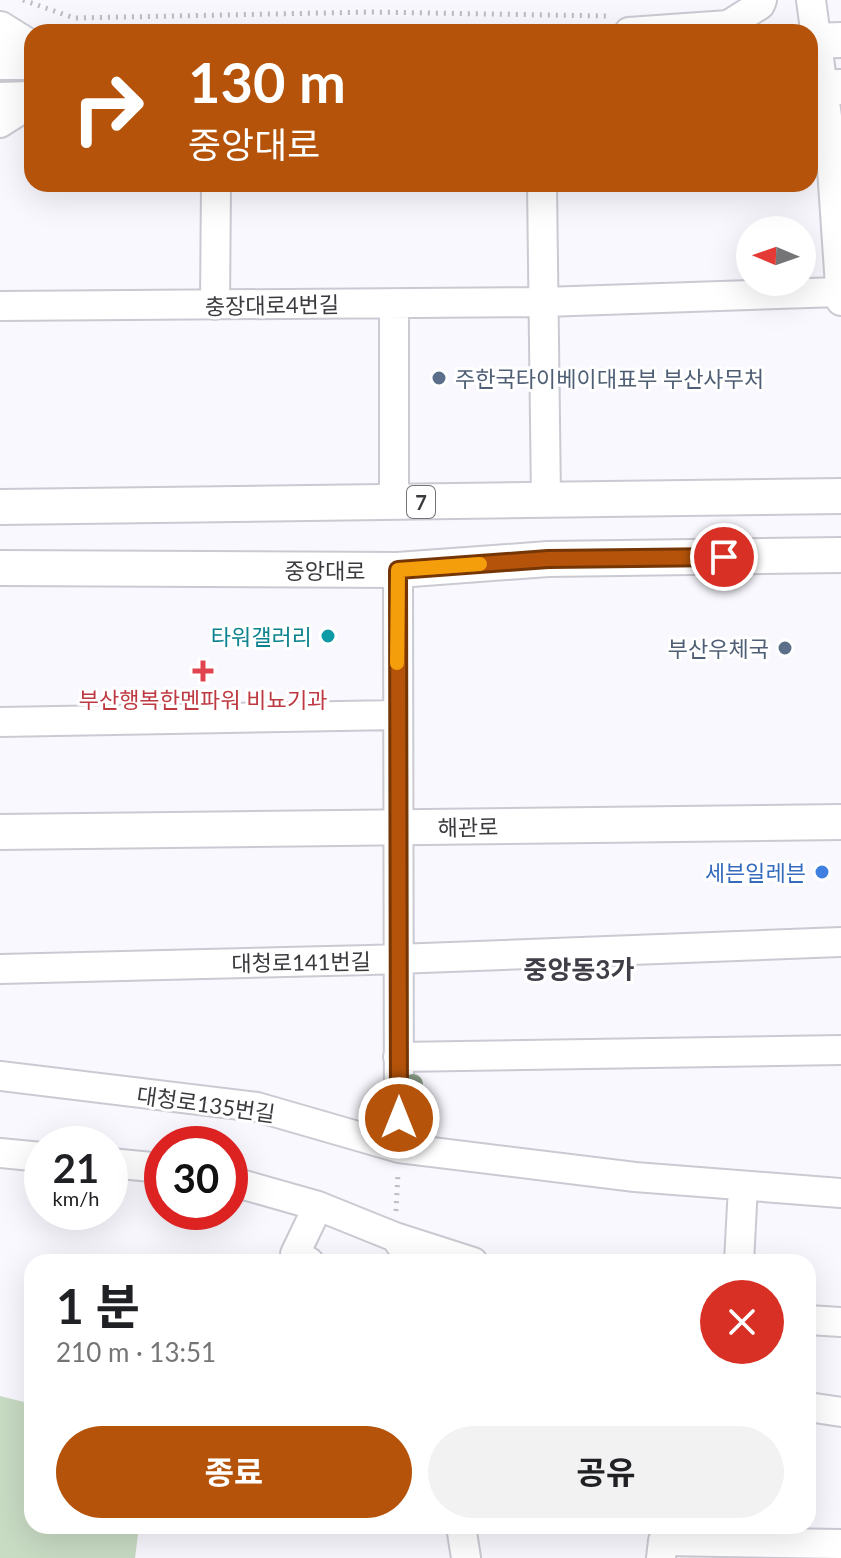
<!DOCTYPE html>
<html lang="ko">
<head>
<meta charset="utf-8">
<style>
  :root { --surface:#fff; --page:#f2f2f2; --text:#202124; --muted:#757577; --accent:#b45309 }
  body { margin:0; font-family:Lato,"Noto Sans KR",sans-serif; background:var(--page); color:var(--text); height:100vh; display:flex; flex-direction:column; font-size:30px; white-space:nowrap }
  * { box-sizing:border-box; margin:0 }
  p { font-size:26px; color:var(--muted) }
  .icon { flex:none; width:44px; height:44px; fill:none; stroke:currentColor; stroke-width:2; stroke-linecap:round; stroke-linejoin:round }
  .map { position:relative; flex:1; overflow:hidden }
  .sheet { position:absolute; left:24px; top:1254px; width:792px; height:280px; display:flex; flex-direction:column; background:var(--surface); border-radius:24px; box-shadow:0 8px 32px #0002 }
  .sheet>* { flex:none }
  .top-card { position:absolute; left:24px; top:24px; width:794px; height:168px; border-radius:24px; box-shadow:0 8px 32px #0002; background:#b45309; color:#fff; overflow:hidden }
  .needle { width:52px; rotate:272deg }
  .tools { position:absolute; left:736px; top:216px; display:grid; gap:16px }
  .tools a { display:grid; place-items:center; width:80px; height:80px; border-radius:50%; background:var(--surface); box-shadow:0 8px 32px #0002; font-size:40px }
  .speed { position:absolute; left:24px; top:1126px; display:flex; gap:16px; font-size:40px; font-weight:700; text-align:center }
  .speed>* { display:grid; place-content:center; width:104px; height:104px; border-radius:50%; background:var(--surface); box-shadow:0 8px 32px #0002; line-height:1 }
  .speed small { font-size:20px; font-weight:400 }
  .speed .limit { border:12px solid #d22; background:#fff; color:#111 }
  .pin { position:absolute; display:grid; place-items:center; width:68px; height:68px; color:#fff; margin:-34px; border:4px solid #fff; border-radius:50%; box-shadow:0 2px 8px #0007 }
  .me { position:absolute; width:88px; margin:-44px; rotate:0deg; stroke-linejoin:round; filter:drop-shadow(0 0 6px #0008) }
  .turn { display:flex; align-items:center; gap:28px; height:168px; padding:0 32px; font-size:36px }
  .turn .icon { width:104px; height:104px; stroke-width:2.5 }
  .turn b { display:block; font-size:56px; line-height:68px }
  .round { display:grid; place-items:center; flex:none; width:84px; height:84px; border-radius:42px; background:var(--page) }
  .headline { display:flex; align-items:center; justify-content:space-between; height:136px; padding:0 32px }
  h1 { font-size:48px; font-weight:700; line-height:60px }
  .button { display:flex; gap:16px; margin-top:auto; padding:16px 32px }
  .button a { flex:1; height:92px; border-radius:48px; background:var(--accent); color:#fff; font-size:32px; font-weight:700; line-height:92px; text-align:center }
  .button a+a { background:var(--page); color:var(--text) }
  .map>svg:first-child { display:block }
  .green { fill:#c8dbc3 }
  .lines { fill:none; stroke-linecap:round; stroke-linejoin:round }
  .minor-casing { stroke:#cacad3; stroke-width:32 }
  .major-casing { stroke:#cacad3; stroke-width:38 }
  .path { stroke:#bdbcc1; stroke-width:5; stroke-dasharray:2 6; stroke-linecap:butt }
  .minor { stroke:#fff; stroke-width:28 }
  .major { stroke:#fff; stroke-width:34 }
  .tree { fill:#90a38d }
  .route-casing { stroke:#753606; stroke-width:20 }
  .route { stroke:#b45309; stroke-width:14 }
  .slow { stroke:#f59e0b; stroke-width:14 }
  .service-dot { fill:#5c6f8a; stroke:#fff; stroke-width:3 }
  .culture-dot { fill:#0f9aa8; stroke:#fff; stroke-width:3 }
  .health-dot { fill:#e0444e; stroke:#fff; stroke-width:3 }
  .shop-dot { fill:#3f7fe0; stroke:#fff; stroke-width:3 }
  .labels { text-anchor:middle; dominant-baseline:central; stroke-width:6; stroke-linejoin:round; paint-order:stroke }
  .shield { fill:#fff; stroke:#757477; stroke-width:2 }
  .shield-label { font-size:20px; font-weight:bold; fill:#3a393d }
  .street-label { font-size:22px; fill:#3a393d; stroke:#fff }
  .service-label { font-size:22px; fill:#4e5e75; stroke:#fff; text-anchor:start }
  .culture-label { font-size:22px; fill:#0d838f; stroke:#fff; text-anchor:end }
  .health-label { font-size:22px; fill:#be3a42; stroke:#fff }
  .shop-label { font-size:22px; fill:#366cbe; stroke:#fff; text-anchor:end }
  .quarter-label { font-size:26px; font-weight:bold; fill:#403f47; stroke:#fff }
</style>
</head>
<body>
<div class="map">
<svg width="841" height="1558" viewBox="0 0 841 1558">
  <rect width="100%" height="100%" fill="#f9f8fe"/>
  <path class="green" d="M0,1396L32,1404V1526H139L135,1558H0Z"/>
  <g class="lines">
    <g class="minor-casing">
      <path id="minor" d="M811,0L830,139L841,301
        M629,32L728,25L760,5L762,0
        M0,123L22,109L32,106
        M542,184L546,499
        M215,305L216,184
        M0,306L544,302L839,292
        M394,503V304
        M398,570L399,1148
        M0,722L397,715
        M0,969L370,960L841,942
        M398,1057L841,1050
        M0,1076L257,1107L399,1148L635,1177L841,1193
        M0,1153L42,1157
        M110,1163L162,1168
        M230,1181L318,1206L395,1237L413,1262
        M395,1237L473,1262
        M309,1262L295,1254L318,1206
        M739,1262L743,1186
        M808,1320L841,1322
        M808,1407L841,1412
        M461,1526L466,1558
        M661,1558L663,1541L841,1544"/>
    </g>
    <g class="major-casing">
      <path id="major" d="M0,29L32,49
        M810,41L841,40
        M0,62H32
        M810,88L841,87
        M0,100L32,99
        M0,507L841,496
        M0,568L398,570L548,559L841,555
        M0,832L841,822"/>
    </g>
    <path class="path" d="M23,0L74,18L371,12L607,16
      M396,1211L398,1173"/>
    <use href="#minor" class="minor"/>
    <use href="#major" class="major"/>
  </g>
  <g class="tree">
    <circle cx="413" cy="1084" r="10"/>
    <circle cx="413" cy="1105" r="10"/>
    <circle cx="413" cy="1131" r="10"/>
  </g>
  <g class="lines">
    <g class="route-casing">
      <path id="route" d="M399,1118L398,570L548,559L724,557"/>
    </g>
    <use href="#route" class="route"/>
    <path class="slow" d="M397,663L398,570L480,564"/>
  </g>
  <g class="service-dot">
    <circle cx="439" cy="378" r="8"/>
    <circle cx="785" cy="648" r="8"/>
  </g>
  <circle class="culture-dot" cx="328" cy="636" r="8"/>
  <path class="health-dot" d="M199 659h8v8h8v8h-8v8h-8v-8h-8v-8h8z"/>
  <circle class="shop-dot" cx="822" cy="872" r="8"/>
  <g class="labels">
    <rect class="shield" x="407" y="486" width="28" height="32" rx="6"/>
    <g class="shield-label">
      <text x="421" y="502">7</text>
    </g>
    <g class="street-label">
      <text transform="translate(272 305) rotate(-1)">충장대로4번길</text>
      <text x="325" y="570">중앙대로</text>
      <text transform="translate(468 827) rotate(-1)">해관로</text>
      <text transform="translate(301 962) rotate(-1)">대청로141번길</text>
      <text transform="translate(206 1104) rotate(8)">대청로135번길</text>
    </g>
    <g class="service-label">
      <text x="455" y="378">주한국타이베이대표부 부산사무처</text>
      <text x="769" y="648" text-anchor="end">부산우체국</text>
    </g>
    <g class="culture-label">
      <text x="312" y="636">타워갤러리</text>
    </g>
    <g class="health-label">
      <text x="203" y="699">부산행복한멘파워 비뇨기과</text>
    </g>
    <g class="shop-label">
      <text x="806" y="872">세븐일레븐</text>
    </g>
    <g class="quarter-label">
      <text x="579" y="969">중앙동3가</text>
    </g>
  </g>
</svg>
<div class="tools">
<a><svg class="needle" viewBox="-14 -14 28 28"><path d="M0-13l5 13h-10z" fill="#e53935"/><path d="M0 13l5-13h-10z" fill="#757577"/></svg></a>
</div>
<div class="speed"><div>21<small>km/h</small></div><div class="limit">30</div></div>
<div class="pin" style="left:724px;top:557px;background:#d93025"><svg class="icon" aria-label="arrive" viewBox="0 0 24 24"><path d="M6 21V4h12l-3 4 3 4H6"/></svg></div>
<svg class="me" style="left:399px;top:1118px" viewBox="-20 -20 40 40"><circle r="17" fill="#b45309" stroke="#fff" stroke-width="3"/><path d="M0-11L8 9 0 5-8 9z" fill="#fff"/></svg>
<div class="top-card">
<div class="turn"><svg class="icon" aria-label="right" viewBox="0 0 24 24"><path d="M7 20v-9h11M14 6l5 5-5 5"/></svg><div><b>130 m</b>중앙대로</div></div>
</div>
<section class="sheet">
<div class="headline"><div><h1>1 분</h1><p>210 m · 13:51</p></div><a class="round" style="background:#d93025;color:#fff"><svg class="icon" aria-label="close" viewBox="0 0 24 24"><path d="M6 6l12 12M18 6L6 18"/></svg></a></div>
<div class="button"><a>종료</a><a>공유</a></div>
</section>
</div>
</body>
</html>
